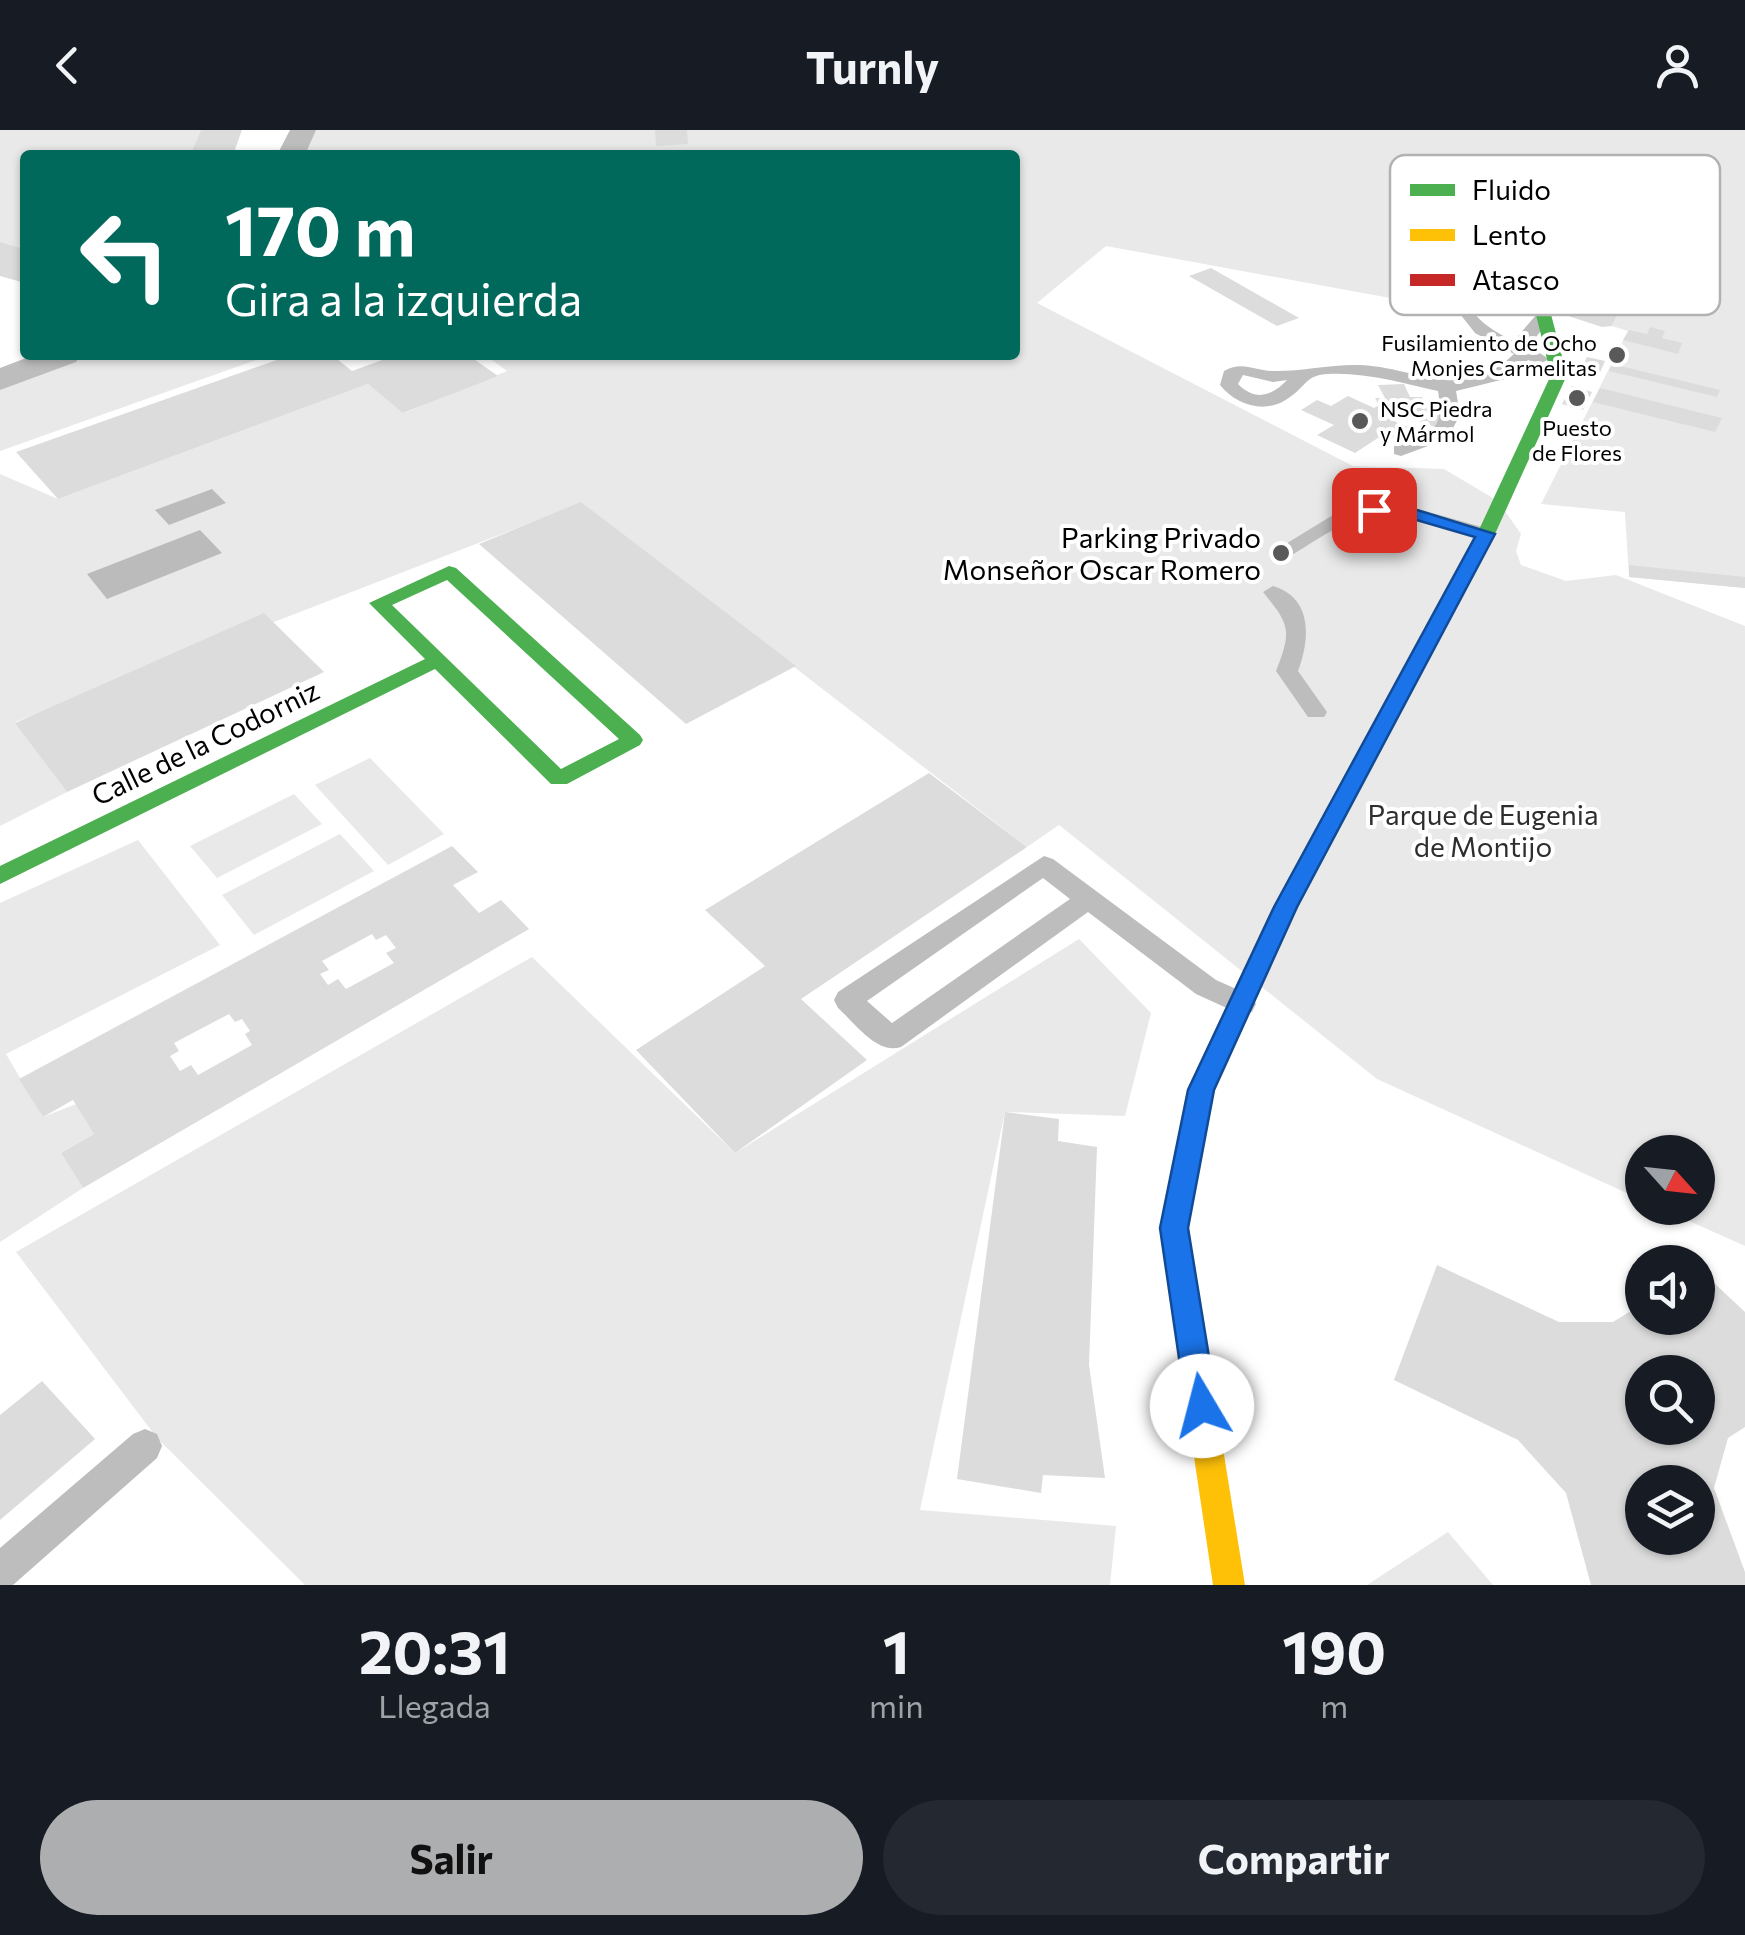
<!DOCTYPE html>
<html lang="es">
<head>
<meta charset="utf-8">
<style>
  :root { --surface:#171b24; --page:#242831; --text:#f1f3f6; --muted:#9ea1a6; --accent:#adaeaf }
  body { margin:0; font-family:Commissioner,sans-serif; background:var(--page); color:var(--text); height:100vh; display:flex; flex-direction:column; font-size:38px; white-space:nowrap }
  * { box-sizing:border-box; margin:0 }
  p { font-size:32px; color:var(--muted) }
  .icon { flex:none; width:55px; height:55px; fill:none; stroke:currentColor; stroke-width:2; stroke-linecap:round; stroke-linejoin:round }
  .map { position:relative; height:1455px; overflow:hidden }
  .drawer { display:flex; flex-direction:column; background:var(--surface); flex:1 }
  .drawer>* { flex:none }
  .hud { position:absolute; left:20px; top:20px; width:1000px; height:210px; border-radius:10px; box-shadow:0 2px 8px #0004; background:#00695c; color:#fff; overflow:hidden }
  .needle { width:65px; rotate:117deg }
  .buttons { position:absolute; left:1625px; top:1005px; display:grid; gap:20px }
  .buttons a { display:grid; place-items:center; width:90px; height:90px; border-radius:50%; background:var(--surface); box-shadow:0 2px 8px #0004; font-size:50px }
  .pin { position:absolute; display:grid; place-items:center; width:85px; height:85px; color:#fff; margin:-42px; border-radius:20px; box-shadow:0 5px 15px #0006 }
  .me { position:absolute; width:110px; margin:-55px; rotate:352deg; stroke-linejoin:round; filter:drop-shadow(0 0 8px #0008) }
  .turn { display:flex; align-items:center; gap:35px; height:210px; padding:0 40px; font-size:45px }
  .turn .icon { width:130px; height:130px; stroke-width:2.5 }
  .turn b { display:block; font-size:70px; line-height:85px }
  .eta { display:flex; justify-content:space-evenly; align-items:center; height:170px; text-align:center }
  .eta b { font-size:60px; font-weight:700; line-height:70px }
  .action { display:flex; gap:20px; margin-top:auto; padding:20px 40px }
  .action a { flex:1; height:115px; border-radius:60px; background:var(--accent); color:#111; font-size:40px; font-weight:700; line-height:115px; text-align:center }
  .action a+a { background:var(--page); color:var(--text) }
  header { display:flex; justify-content:space-between; align-items:center; height:130px; padding:0 40px; background:var(--surface); font-size:45px; font-weight:700 }
  .map>svg:first-child { display:block }
  .green { fill:#e9e9e9 }
  .water { fill:#bbb }
  .building { fill:#dcdcdc; fill-rule:evenodd }
  .lines { fill:none; stroke-linecap:round; stroke-linejoin:round }
  .lane { fill:#bdbdbd; fill-rule:evenodd }
  .street { fill:#bdbdbd; fill-rule:evenodd }
  .fast { fill:#4caf50; fill-rule:evenodd }
  .slow { fill:#ffc107; fill-rule:evenodd }
  .jam { fill:#c62828; fill-rule:evenodd }
  .route { fill:#1a73e8; stroke:#114b97; stroke-width:2.5 }
  .poi-dot { fill:#595959; stroke:#fff; stroke-width:4 }
  .labels { text-anchor:middle; dominant-baseline:central; stroke-width:8; stroke-linejoin:round; paint-order:stroke }
  .far-poi-label { font-size:22px; fill:#000; stroke:#fff; text-anchor:end }
  .poi-label { font-size:28px; fill:#000; stroke:#fff; text-anchor:end }
  .street-label { font-size:28px; fill:#000; stroke:#fff }
  .park-label { font-size:28px; fill:#2e2e2e; stroke:#fff }
  .key { fill:#fff; stroke:#b2b2b2; stroke-width:2.5 }
  .key-label { font-size:28px; fill:#000 }
</style>
</head>
<body>
<header><svg class="icon" aria-label="back" viewBox="0 0 24 24"><path d="M15 5l-7 7 7 7"/></svg>Turnly<svg class="icon" aria-label="person" viewBox="0 0 24 24"><circle cx="12" cy="8" r="4"/><path d="M4 21q1-7 8-7t8 7"/></svg></header>
<div class="map">
<svg width="1745" height="1455" viewBox="0 0 1745 1455">
  <rect width="100%" height="100%" fill="#fff"/>
  <path class="green" d="M0,0H201L190,25H25V119L0,112Z
    M295,0H1745V458L1629,447L1625,382L1541,374L1628,201L1612,196L1620,179L1634,181L1647,149L1617,140L1621,133L1613,130L1550,111L1526,119H1497L1398,162L1412,172L1106,116L1037,173L1353,336L1444,339L1498,371L1521,404L1516,421L1521,435L1566,451L1616,445L1745,496V1116L1660,1078H1698V1022H1642V1070L1377,949L1059,695L1027,717L582,373L15,592L67,662L0,696V344L58,369L368,254L404,283L507,241L485,225H1015V25H285Z
    M66,225H270L0,321V250Z
    M370,628L444,704L388,735L315,655Z
    M294,664L322,694L217,748L190,716Z
    M340,704L374,741L254,805L222,765Z
    M138,710L220,815L6,924L43,987L76,974L94,1004L61,1023L83,1058L0,1112V773Z
    M1079,809L1151,883L1125,986L1005,982L920,1380L1116,1396L1110,1455H305L157,1308L16,1122L532,827L735,1023Z
    M1448,1402L1493,1455H1367Z"/>
  <path class="water" d="M212,359L226,373L169,395L155,380Z
    M200,400L222,423L107,469L87,444Z"/>
  <path class="building" d="M201,0H242L233,25H190Z
    M655,0H687L688,14L656,16Z
    M0,112L25,119V153L0,146Z
    M1211,138L1299,188L1277,196L1189,146Z
    M1582,144L1644,156L1633,182L1620,179L1612,196L1602,197L1553,181L1558,170L1570,173Z
    M1650,197L1665,201L1662,208L1682,213L1678,224L1623,210L1629,200L1647,204Z
    M291,225H332L352,241L396,225H468L498,246L403,283L368,254L58,369L16,322Z
    M1587,227L1605,231L1598,247L1580,243Z
    M1612,234L1720,260L1717,267L1609,241Z
    M1404,254L1410,267H1422L1430,280L1444,283L1438,298L1410,288H1387L1419,302L1403,312L1384,304L1355,323L1317,305L1334,295L1301,280L1317,270L1331,276L1348,266L1374,278L1379,275L1375,268H1385L1378,255Z
    M1572,256L1592,262L1583,280L1562,274Z
    M1600,258L1722,288L1715,302L1593,272Z
    M581,372L796,536L686,594L479,414Z
    M1629,435L1745,447V458L1629,447Z
    M264,483L324,542L67,662L15,593Z
    M929,643L1027,717L801,869L867,930L735,1023L636,920L765,836L705,780Z
    M452,716L478,742L453,755L479,783L501,770L529,799L83,1058L61,1023L94,1004L73,970L43,987L19,949ZM372,804L376,810L386,805L396,818L386,823L394,833L346,859L338,849L328,855L320,844L329,840L322,831ZM229,884L235,892L242,889L250,901L245,904L252,915L198,945L191,935L180,941L170,926L179,921L174,913Z
    M1005,982L1059,989L1058,1011L1097,1017L1089,1235L1105,1348L1043,1345L1041,1363L957,1349Z
    M1437,1135L1559,1192H1613L1642,1174V1188H1698V1138L1745,1182V1297L1728,1308L1714,1358L1745,1442V1455H1591L1566,1363L1518,1310L1394,1250ZM1642,1242H1698V1298H1642ZM1642,1352H1698V1408H1642Z
    M42,1251L95,1309L0,1390V1285Z"/>
  <g class="lines">
    <path class="lane" d="M1516,127L1579,130L1654,152L1646,157C1587,142 1536,127 1476,148L1465,170C1477,192 1496,203 1518,213V206L1536,185H1548L1550,189L1536,207L1535,220L1549,229L1540,234L1528,230L1509,248L1456,261L1460,285L1447,309L1401,326L1394,324V316C1429,303 1445,304 1438,261C1402,253 1365,242 1328,244C1306,245 1306,256 1290,267C1267,285 1237,276 1220,255L1224,241C1244,230 1255,242 1276,241C1304,241 1331,234 1361,235C1420,238 1461,274 1514,224L1475,203L1449,170L1464,142ZM1243,245L1273,252L1287,250C1271,267 1255,271 1238,254Z
      M1384,375L1418,379L1493,400L1496,404L1486,410C1443,399 1394,376 1349,393C1327,401 1308,416 1288,427L1281,429L1271,423L1333,385Z
      M1273,456C1313,468 1310,509 1298,541L1327,582L1324,587H1308L1276,541C1292,500 1290,495 1263,462Z
      M1044,726L1053,729L1216,850L1252,866L1256,874L1252,882L1242,885L1196,864L1088,782L901,917C877,925 855,893 838,878L834,870L838,862ZM1043,748L1070,769L892,893L867,871Z
      M145,1299L157,1304L162,1316L157,1328L13,1455H0V1418L133,1304Z"/>
    <path class="street" d="M290,0H316L305,25H277Z
      M34,225H81L76,232L0,260V238Z"/>
    <path class="fast" d="M1545,124L1557,127L1551,144L1548,173L1567,245L1495,404L1298,777L1240,903L1231,906L1222,903L1219,896L1274,777L1477,404L1551,245L1533,173L1536,144Z
      M449,436L456,438L640,605L643,610L640,615L567,654H551L435,539L0,754V736L425,529L369,473ZM447,450L619,609L561,639L392,475Z"/>
    <path class="slow" d="M1182,1138L1192,1142L1196,1151L1245,1455H1213L1168,1151L1172,1142Z"/>
    <path class="jam" d="M1231,886L1240,889L1243,896L1214,960L1188,1098L1196,1151L1192,1160L1182,1164L1172,1160L1160,1098L1188,960L1222,889Z"/>
  </g>
  <path class="route" d="M1374,375L1404,376L1495,404L1297,777L1214,960L1188,1098L1217,1276L1212,1287L1202,1291L1191,1287L1186,1276L1160,1098L1188,960L1274,777L1475,407L1403,386L1367,384V376Z"/>
  <g class="poi-dot">
    <circle cx="1617" cy="225" r="10"/>
    <circle cx="1577" cy="268" r="10"/>
    <circle cx="1360" cy="291" r="10"/>
    <circle cx="1281" cy="423" r="10"/>
  </g>
  <g class="labels">
    <g class="far-poi-label">
      <text x="1597" y="212">Fusilamiento de Ocho<tspan x="1597" dy="25">Monjes Carmelitas</tspan></text>
      <text x="1380" y="278" text-anchor="start">NSC Piedra<tspan x="1380" dy="25">y Mármol</tspan></text>
      <text x="1577" y="297" text-anchor="middle">Puesto<tspan x="1577" dy="25">de Flores</tspan></text>
    </g>
    <g class="poi-label">
      <text x="1261" y="407">Parking Privado<tspan x="1261" dy="32">Monseñor Oscar Romero</tspan></text>
    </g>
    <g class="street-label">
      <text transform="translate(205 612) rotate(-26)">Calle de la Codorniz</text>
    </g>
    <g class="park-label">
      <text x="1483" y="684">Parque de Eugenia<tspan x="1483" dy="32">de Montijo</tspan></text>
    </g>
  </g>
  <rect x="1390" y="25" width="330" height="160" rx="15" class="key"/>
  <rect x="1410" y="54" width="45" height="12" fill="#4caf50"/>
  <rect x="1410" y="99" width="45" height="12" fill="#ffc107"/>
  <rect x="1410" y="144" width="45" height="12" fill="#c62828"/>
  <g class="key-label">
    <text x="1472" y="70">Fluido</text>
    <text x="1472" y="115">Lento</text>
    <text x="1472" y="160">Atasco</text>
  </g>
</svg>
<div class="buttons">
<a><svg class="needle" viewBox="-14 -14 28 28"><path d="M0-13l5 13h-10z" fill="#e53935"/><path d="M0 13l5-13h-10z" fill="#9ea1a6"/></svg></a>
<a><svg class="icon" aria-label="sound" viewBox="0 0 24 24"><path d="M4 9h4l5-4v14l-5-4H4zM17 9q2 3 0 6"/></svg></a>
<a><svg class="icon" aria-label="search" viewBox="0 0 24 24"><circle cx="10" cy="10" r="6"/><path d="M15 15l6 6"/></svg></a>
<a><svg class="icon" aria-label="layers" viewBox="0 0 24 24"><path d="M12 4l9 5-9 5-9-5zM3 14l9 5 9-5"/></svg></a>
</div>
<div class="pin" style="left:1374px;top:380px;background:#d93025"><svg class="icon" aria-label="arrive" viewBox="0 0 24 24"><path d="M6 21V4h12l-3 4 3 4H6"/></svg></div>
<svg class="me" style="left:1202px;top:1276px" viewBox="-20 -20 40 40"><circle r="19" fill="#fff"/><path d="M0-13L10 11 0 6-10 11z" fill="#1a73e8"/></svg>
<div class="hud">
<div class="turn"><svg class="icon" aria-label="left" viewBox="0 0 24 24"><path d="M17 20v-9H6M10 6l-5 5 5 5"/></svg><div><b>170 m</b>Gira a la izquierda</div></div>
</div>
</div>
<section class="drawer">
<div class="eta">
<div><b>20:31</b><p>Llegada</p></div>
<div><b>1</b><p>min</p></div>
<div><b>190</b><p>m</p></div>
</div>
<div class="action"><a>Salir</a><a>Compartir</a></div>
</section>
</body>
</html>
